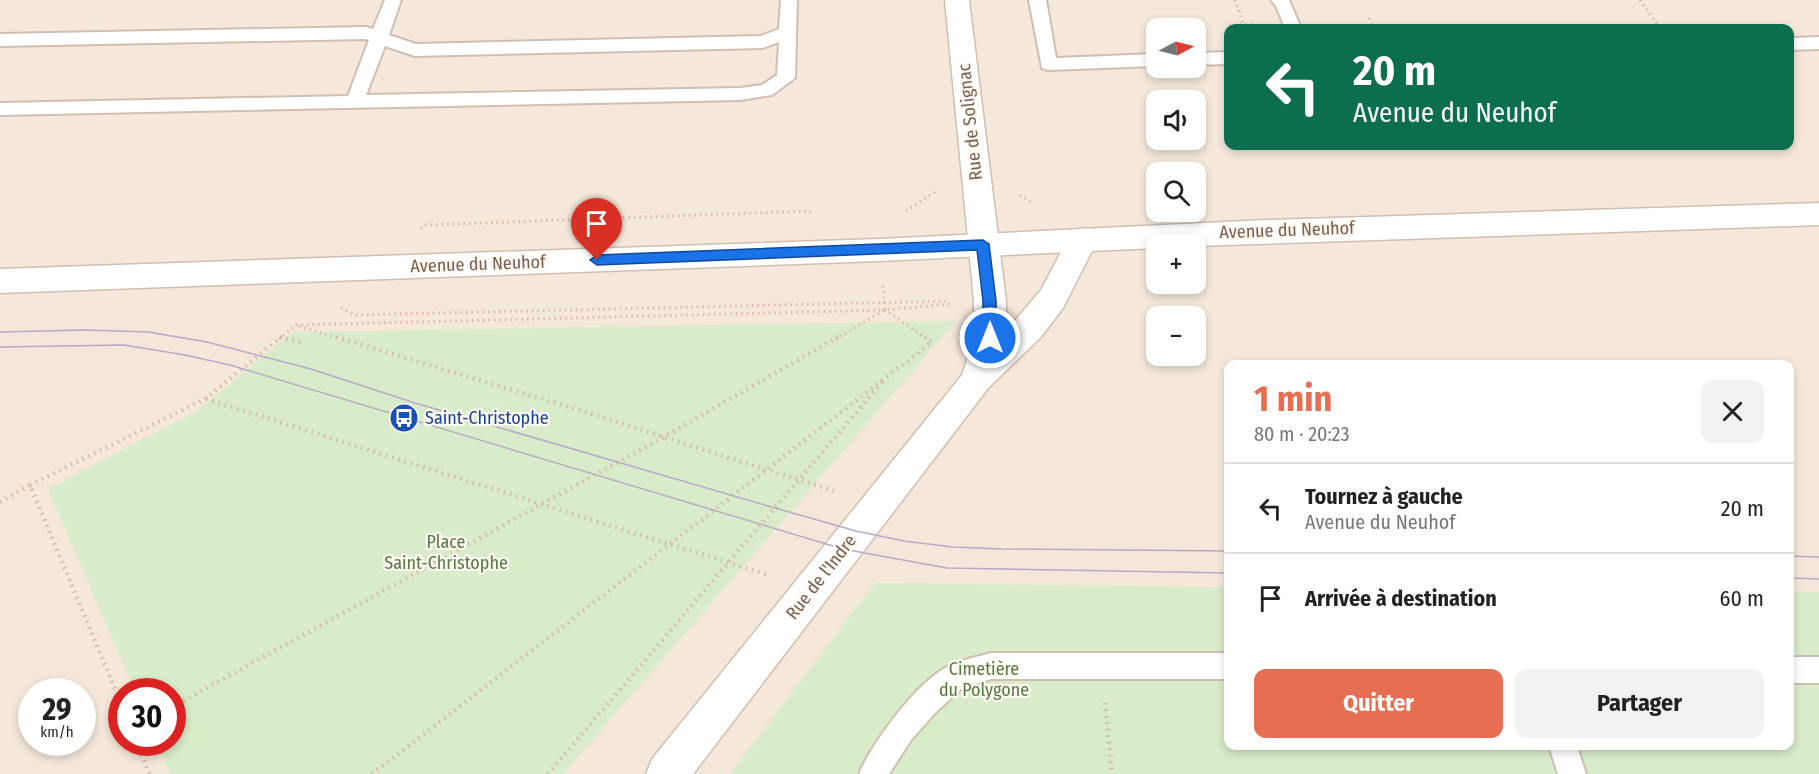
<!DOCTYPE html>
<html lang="fr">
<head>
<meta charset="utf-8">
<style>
  :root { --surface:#fff; --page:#f2f2f2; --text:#222; --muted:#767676; --line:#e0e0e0; --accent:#e76f51 }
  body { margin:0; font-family:"Fira Sans Condensed",sans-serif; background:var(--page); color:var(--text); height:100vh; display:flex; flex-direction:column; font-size:22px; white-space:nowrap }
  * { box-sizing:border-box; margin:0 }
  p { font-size:20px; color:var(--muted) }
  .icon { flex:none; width:33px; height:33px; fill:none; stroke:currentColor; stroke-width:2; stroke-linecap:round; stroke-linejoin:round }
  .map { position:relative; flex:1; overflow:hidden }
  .details { position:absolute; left:1224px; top:360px; width:570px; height:390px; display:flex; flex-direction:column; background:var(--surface); border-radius:12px; box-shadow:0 3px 9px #0003 }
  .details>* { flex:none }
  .top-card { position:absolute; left:1224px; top:24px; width:570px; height:126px; border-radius:12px; box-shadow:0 3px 9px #0003; background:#0b6e4f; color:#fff; overflow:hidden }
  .needle { width:39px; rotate:83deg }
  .fabs { position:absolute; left:1146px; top:18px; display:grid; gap:12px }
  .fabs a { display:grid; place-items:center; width:60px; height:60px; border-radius:12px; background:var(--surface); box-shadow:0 3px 9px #0003; font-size:30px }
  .speed { position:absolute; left:18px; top:678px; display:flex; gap:12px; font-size:30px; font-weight:700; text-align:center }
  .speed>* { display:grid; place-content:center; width:78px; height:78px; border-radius:50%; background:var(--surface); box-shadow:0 3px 9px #0003; line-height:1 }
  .speed small { font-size:15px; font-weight:400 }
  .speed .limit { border:9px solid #d22; background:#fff; color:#111 }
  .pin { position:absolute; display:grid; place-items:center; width:51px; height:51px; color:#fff; margin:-62px -26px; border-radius:50% 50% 50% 0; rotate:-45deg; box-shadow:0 0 6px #0007 }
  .pin .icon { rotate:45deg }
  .me { position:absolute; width:66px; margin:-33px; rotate:0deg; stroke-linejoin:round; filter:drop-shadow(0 0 4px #0008) }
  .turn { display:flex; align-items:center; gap:21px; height:126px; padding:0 30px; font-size:27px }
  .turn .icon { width:78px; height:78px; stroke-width:2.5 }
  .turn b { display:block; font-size:42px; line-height:51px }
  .round { display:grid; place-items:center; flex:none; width:63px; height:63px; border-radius:12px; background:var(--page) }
  .headline { display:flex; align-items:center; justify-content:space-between; height:102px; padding:0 30px }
  h1 { font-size:36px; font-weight:700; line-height:45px; color:var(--accent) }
  .primary-button { display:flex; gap:12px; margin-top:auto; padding:12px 30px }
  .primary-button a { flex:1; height:69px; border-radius:12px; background:var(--accent); color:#fff; font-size:24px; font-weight:700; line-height:69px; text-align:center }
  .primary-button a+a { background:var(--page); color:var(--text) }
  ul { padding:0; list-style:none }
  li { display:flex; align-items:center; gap:18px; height:90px; padding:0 30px; border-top:2px solid var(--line) }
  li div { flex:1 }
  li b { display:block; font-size:22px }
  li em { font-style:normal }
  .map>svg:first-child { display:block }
  .residential { fill:#f5e8da; fill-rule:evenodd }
  .green { fill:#d8ecc9 }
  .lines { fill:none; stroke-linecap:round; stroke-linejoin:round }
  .service-casing { stroke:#d1beb0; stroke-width:4 }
  .minor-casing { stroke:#d1beb0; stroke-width:3 }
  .tertiary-casing { stroke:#d1beb0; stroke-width:3 }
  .path-far1 { stroke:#d9b8a5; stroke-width:3; stroke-dasharray:1.5 4; stroke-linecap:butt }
  .path { stroke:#d9b8a5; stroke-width:4.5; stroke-dasharray:1.5 5; stroke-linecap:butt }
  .service { fill:#fff; fill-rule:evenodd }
  .minor { fill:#fff; fill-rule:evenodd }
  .tertiary { fill:#fff; fill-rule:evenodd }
  .tram { stroke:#b9a8c9; stroke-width:1.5 }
  .route { fill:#1a73e8; stroke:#114b97; stroke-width:1.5 }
  .labels { text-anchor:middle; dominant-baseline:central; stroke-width:4.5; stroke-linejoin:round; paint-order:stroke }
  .street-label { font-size:18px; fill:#7a5c4d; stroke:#fffaf3 }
  .transit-label { font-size:18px; fill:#164399; stroke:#fffaf3; text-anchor:start }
  .park-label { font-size:18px; fill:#537a41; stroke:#fffaf3 }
</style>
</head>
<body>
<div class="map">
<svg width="1819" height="774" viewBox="0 0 1819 774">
  <rect width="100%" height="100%" fill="#fdf6ec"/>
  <path class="residential" d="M0,0H1819V774H0ZM1156,28H1196V68H1156ZM1228,28H1790V146H1228ZM1156,100H1196V140H1156ZM1156,172H1196V212H1156ZM1156,244H1196V284H1156ZM1156,316H1196V356H1156ZM1228,364H1790V746H1228ZM32,692H82V742H32ZM122,692H172V742H122Z"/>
  <path class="green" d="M956,321L563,774H170L157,743L172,742V692L135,691L48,489L195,412L293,332Z
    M875,583L1228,587V746H1790V591L1819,592V774H730Z"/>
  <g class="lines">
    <g class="service-casing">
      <path id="service" d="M385,0H401L389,35L416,44L761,36L779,29L781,0H797L795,78L772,95L740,100L0,115V103L348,96L369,40L365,39L0,46V34L366,27L373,29ZM779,42L777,75L762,85L740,88L366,95L385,46L415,56L763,48Z
        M1029,0H1046L1056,58L1156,54V66L1048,70L1042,68Z
        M1271,0H1289L1301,28H1285L1276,6Z
        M1819,37V49L1790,50V38Z
        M1228,52V64L1196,65V53Z
        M991,653H1228V679H991L962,688L935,713L911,740L889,774H859C872,743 917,682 947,667C960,660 977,657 991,653Z
        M1790,657H1819V683H1790Z
        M1549,746H1577L1586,774H1558Z"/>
    </g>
    <g class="minor-casing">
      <path id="minor" d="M945,0H969L1006,301V331L1041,290L1072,231L1083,228L1094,231L1098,239L1063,308L1041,337L989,387L693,774H646L652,759L962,375L974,338V301Z"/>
    </g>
    <g class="tertiary-casing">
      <path id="tertiary" d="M1819,203V225L1196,246L1156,244V248L879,261L0,293V269L879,239L1266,220Z"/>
    </g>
    <path class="path-far1" d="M1235,0L1245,28
      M1640,0L1660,28
      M1369,18L1373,28
      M1229,25L1255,24
      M1154,27L1195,26
      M1679,28L1770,26
      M1020,195L1034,204
      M906,211L938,190
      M421,229L426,225L808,211L813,214
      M883,286L885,310
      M341,308L356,315L950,301
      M299,326L341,339
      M280,337L286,339
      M279,339L296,325L885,310L927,339
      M835,339L885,310L950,304"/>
    <path class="path" d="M280,337L302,343
      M336,337L592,414L834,491
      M206,399L768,575
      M30,485L205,399L281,337
      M0,502L30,485L122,706
      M1105,703L1112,774
      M172,707L662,438L838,337
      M137,742L149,774
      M372,774L932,342L925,337
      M548,774L884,380"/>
    <use href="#service" class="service"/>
    <use href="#minor" class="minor"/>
    <use href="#tertiary" class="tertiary"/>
    <path class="tram" d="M0,332L85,330L148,332L207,342L311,369L415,403L775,508L856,531L904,541L953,547L1002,549L1228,551
      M0,347L124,345L185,355L230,365L843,549L947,568L1228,573
      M1790,556L1819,557
      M1790,578L1819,579"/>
  </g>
  <path class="route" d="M983,240L989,244L996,301V338L990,343L983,338V301L977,250L597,265L590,260L597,255Z"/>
  <defs>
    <g id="bus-disc" transform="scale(1.5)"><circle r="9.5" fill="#1a4fb4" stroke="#fffaf3"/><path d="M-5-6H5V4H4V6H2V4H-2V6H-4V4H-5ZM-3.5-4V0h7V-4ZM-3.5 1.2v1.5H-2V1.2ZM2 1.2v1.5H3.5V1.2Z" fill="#fff"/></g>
  </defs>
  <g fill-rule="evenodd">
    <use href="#bus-disc" x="404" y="418"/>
  </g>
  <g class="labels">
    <g class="street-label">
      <text transform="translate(970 122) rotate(-96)">Rue de Solignac</text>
      <text transform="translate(1287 230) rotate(-2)">Avenue du Neuhof</text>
      <text transform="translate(478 264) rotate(-2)">Avenue du Neuhof</text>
      <text transform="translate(821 577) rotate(-52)">Rue de l'Indre</text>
    </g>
    <g class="transit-label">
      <text x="425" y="418">Saint-Christophe</text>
    </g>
    <g class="park-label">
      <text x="446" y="542">Place<tspan x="446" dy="21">Saint-Christophe</tspan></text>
      <text x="984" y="669">Cimetière<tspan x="984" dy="21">du Polygone</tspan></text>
    </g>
  </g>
</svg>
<div class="fabs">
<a><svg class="needle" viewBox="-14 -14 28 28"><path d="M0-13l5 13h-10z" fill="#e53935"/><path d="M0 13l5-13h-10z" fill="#767676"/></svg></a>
<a><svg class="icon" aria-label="sound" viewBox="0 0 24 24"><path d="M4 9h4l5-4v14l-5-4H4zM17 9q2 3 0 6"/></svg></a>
<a><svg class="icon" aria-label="search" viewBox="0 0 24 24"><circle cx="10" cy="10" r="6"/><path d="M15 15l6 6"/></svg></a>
<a>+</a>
<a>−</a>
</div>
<div class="speed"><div>29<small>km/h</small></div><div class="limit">30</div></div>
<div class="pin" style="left:597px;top:260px;background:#d93025"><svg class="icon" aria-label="arrive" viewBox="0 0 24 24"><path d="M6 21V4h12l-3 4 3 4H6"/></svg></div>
<svg class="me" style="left:990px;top:338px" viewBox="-20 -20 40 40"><circle r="17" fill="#1a73e8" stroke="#fff" stroke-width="3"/><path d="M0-11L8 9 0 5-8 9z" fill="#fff"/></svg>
<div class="top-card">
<div class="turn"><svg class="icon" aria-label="left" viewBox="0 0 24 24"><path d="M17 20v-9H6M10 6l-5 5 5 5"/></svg><div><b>20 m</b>Avenue du Neuhof</div></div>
</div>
<section class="details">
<div class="headline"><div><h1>1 min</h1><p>80 m · 20:23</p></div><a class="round"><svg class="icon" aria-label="close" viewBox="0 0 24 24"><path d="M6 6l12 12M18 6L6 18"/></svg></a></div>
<ul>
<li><svg class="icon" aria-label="left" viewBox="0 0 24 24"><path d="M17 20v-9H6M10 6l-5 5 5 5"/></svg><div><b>Tournez à gauche</b><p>Avenue du Neuhof</p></div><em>20 m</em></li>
<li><svg class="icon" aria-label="arrive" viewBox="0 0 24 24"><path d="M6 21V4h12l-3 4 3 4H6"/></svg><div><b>Arrivée à destination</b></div><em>60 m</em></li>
</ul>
<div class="primary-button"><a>Quitter</a><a>Partager</a></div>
</section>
</div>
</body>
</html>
